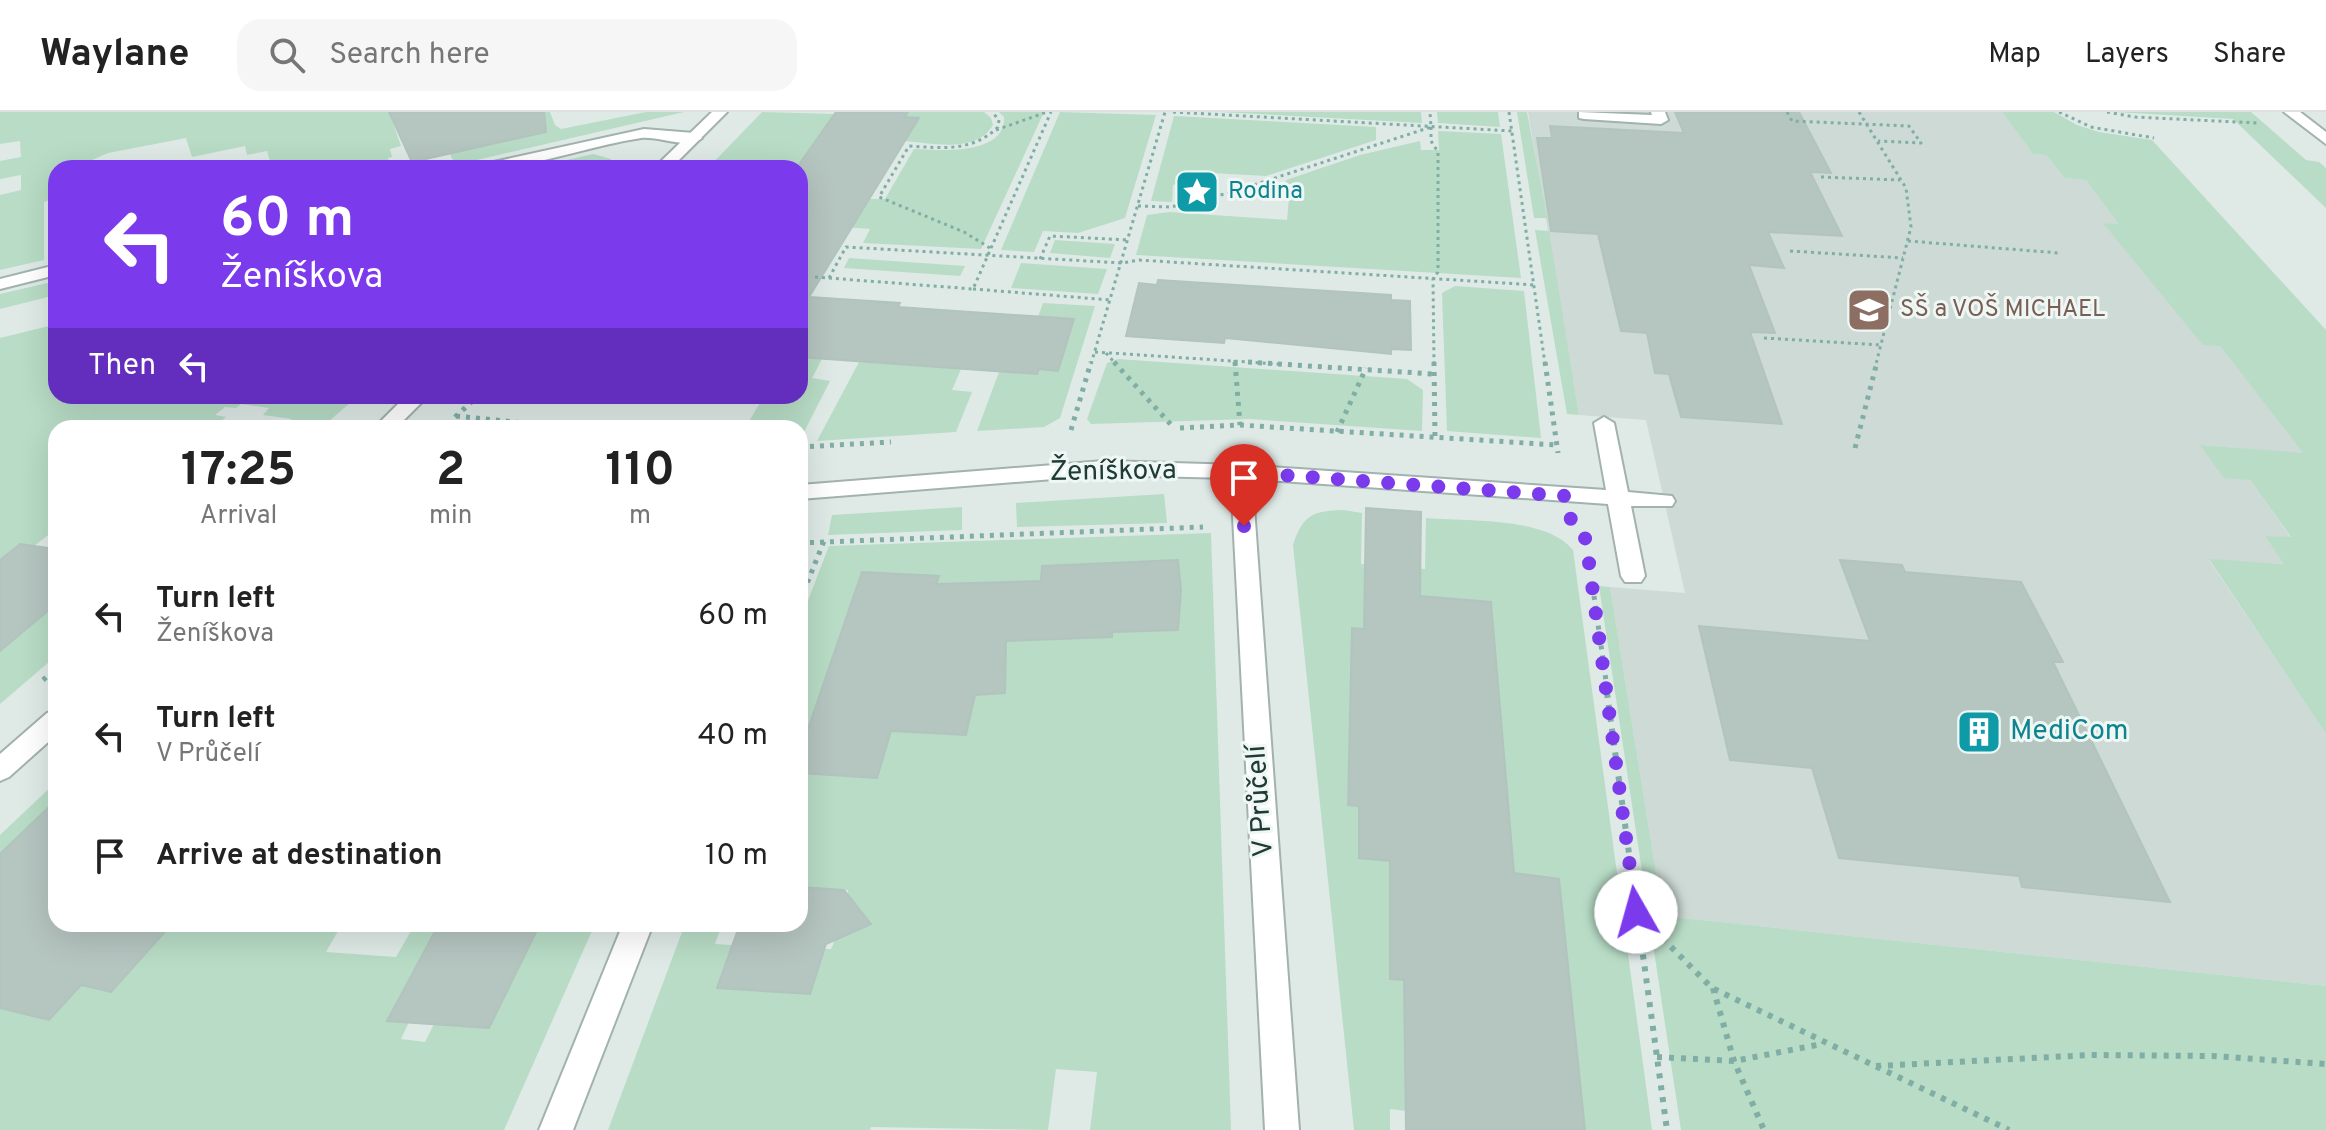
<!DOCTYPE html>
<html lang="en">
<head>
<meta charset="utf-8">
<style>
  :root { --surface:#fff; --page:#f6f6f6; --text:#222; --muted:#767676; --line:#e0e0e0 }
  body { margin:0; font-family:Overpass,sans-serif; background:var(--page); color:var(--text); height:100vh; display:flex; flex-direction:column; font-size:30px; white-space:nowrap }
  * { box-sizing:border-box; margin:0 }
  p { font-size:26px; color:var(--muted) }
  .icon { flex:none; width:44px; height:44px; fill:none; stroke:currentColor; stroke-width:2; stroke-linecap:round; stroke-linejoin:round }
  .map { position:relative; flex:1; overflow:hidden }
  .panel { position:absolute; left:48px; top:308px; width:760px; height:512px; display:flex; flex-direction:column; background:var(--surface); border-radius:24px; box-shadow:0 8px 32px #0002 }
  .panel>* { flex:none }
  .top-card { position:absolute; left:48px; top:48px; width:760px; height:244px; border-radius:24px; box-shadow:0 8px 32px #0002; background:#7c3aed; color:#fff; overflow:hidden }
  .pin { position:absolute; display:grid; place-items:center; width:68px; height:68px; color:#fff; margin:-82px -34px; border-radius:50% 50% 50% 0; rotate:-45deg; box-shadow:0 0 8px #0007 }
  .pin .icon { rotate:45deg }
  .me { position:absolute; width:88px; margin:-44px; rotate:353deg; stroke-linejoin:round; filter:drop-shadow(0 0 6px #0008) }
  .turn { display:flex; align-items:center; gap:28px; height:168px; padding:0 40px; font-size:36px }
  .turn .icon { width:104px; height:104px; stroke-width:2.5 }
  .turn b { display:block; font-size:56px; line-height:68px }
  .then { display:flex; align-items:center; height:76px; padding:0 40px; background:#0003; gap:16px; font-size:30px }
  .eta { display:flex; justify-content:space-evenly; align-items:center; height:136px; text-align:center }
  .eta b { font-size:48px; font-weight:700; line-height:56px }
  ul { padding:0; list-style:none }
  li { display:flex; align-items:center; gap:24px; height:120px; padding:0 40px }
  li div { flex:1 }
  li b { display:block; font-size:30px }
  li em { font-style:normal }
  header { display:flex; align-items:center; gap:48px; box-sizing:border-box; height:112px; padding:0 40px; background:var(--surface); border-bottom:2px solid var(--line) }
  header strong { font-size:38px }
  nav { display:flex; gap:44px; margin-inline-start:auto; font-size:28px }
  .search { width:560px; height:72px; background:var(--page); display:flex; align-items:center; gap:20px; box-sizing:border-box; padding:0 28px; border-radius:24px; color:var(--muted); font-size:30px }
  .map>svg:first-child { display:block }
  .built { fill:#cddad6 }
  .green { fill:#b8dcc6; fill-rule:evenodd }
  .building { fill:#b5c5c0; stroke:#b2c4be; stroke-width:2 }
  .lines { fill:none; stroke-linecap:round; stroke-linejoin:round }
  .service-casing { stroke:#a2b2ae; stroke-width:4 }
  .minor-casing { stroke:#a2b2ae; stroke-width:4 }
  .tertiary-casing { stroke:#a2b2ae; stroke-width:4 }
  .path-far2 { stroke:#80aea5; stroke-width:3; stroke-dasharray:3 4; stroke-linecap:butt }
  .path-far1 { stroke:#80aea5; stroke-width:5; stroke-dasharray:4 6; stroke-linecap:butt }
  .path { stroke:#80aea5; stroke-width:6; stroke-dasharray:5 7; stroke-linecap:butt }
  .service { fill:#fff; fill-rule:evenodd }
  .minor { fill:#fff; fill-rule:evenodd }
  .tertiary { fill:#fff; fill-rule:evenodd }
  .route { stroke:#7c3aed; stroke-width:14; stroke-dasharray:0 25.2 }
  .labels { text-anchor:middle; dominant-baseline:central; stroke-width:6; stroke-linejoin:round; paint-order:stroke }
  .far-culture-label { font-size:24px; fill:#0d838f; stroke:#eff7f4; text-anchor:start }
  .far-education-label { font-size:24px; fill:#785e54; stroke:#eff7f4; text-anchor:start }
  .street-label { font-size:28px; fill:#203a36; stroke:#eff7f4 }
  .culture-label { font-size:28px; fill:#0d838f; stroke:#eff7f4; text-anchor:start }
</style>
</head>
<body>
<header>
<strong>Waylane</strong>
<div class="search"><svg class="icon" aria-label="search" viewBox="0 0 24 24"><circle cx="10" cy="10" r="6"/><path d="M15 15l6 6"/></svg>Search here</div>
<nav><a>Map</a><a>Layers</a><a>Share</a></nav>
</header>
<div class="map">
<svg width="2326" height="1018" viewBox="0 0 2326 1018">
  <rect width="100%" height="100%" fill="#dfeae7"/>
  <path class="built" d="M1528,0H2002L2033,42L2046,43L2065,66L2086,68L2120,113L2104,111L2220,234L2304,342L2201,333L2250,368L2291,426L2265,424L2286,452L2209,448L2326,622V874L1663,804L1610,475L1685,481L1646,308L1579,303Z"/>
  <path class="green" d="M0,0H389L401,34L390,37L392,45L388,46L392,56H328L325,48L290,56H272L267,39L247,43L245,34L192,45L186,26L108,41L83,52L84,56H56V86L44,90V148L0,158V83L21,78V63L0,67V49L21,45L20,29L0,32Z
    M462,0H550L555,13L561,17L646,0H684L455,53L450,42L503,29Z
    M762,0L835,2L800,56H708Z
    M908,0H984L991,6L993,13C976,42 932,31 904,29L905,5Z
    M999,0H1044L981,137L863,131L870,117L845,115L852,102L860,103L870,87H885L914,37C938,38 1006,44 1004,5Z
    M1060,0L1156,3L1125,106L1078,121L1043,119L1034,140L1001,138Z
    M1220,0H1421L1422,11Z
    M1437,0H1498L1500,15L1438,11Z
    M1517,0H1527L1547,106H1534Z
    M2002,0H2054L2077,13L2099,20L2152,28L2326,218V622L2209,447L2284,452L2265,424L2291,425L2250,368L2224,366L2200,333L2303,341L2220,234L2203,233L2103,111L2119,112L2086,68L2065,66L2046,43L2033,42Z
    M2115,0H2251L2306,48L2319,50L2326,56V96L2233,7Z
    M1174,4L1376,15V28L1266,64L1211,61L1173,73L1172,90L1151,89Z
    M1438,19L1501,22L1521,166L1136,143L1147,103L1169,100L1287,108L1289,86L1284,85L1286,68L1360,43L1420,29L1421,38H1439Z
    M593,42L611,47L606,56H531Z
    M1535,118L1549,119L1579,303L1567,302Z
    M1055,128L1115,132L1110,146L1050,141Z
    M849,146L965,154L960,164L844,156Z
    M1021,151L1107,157L1098,182L1011,176Z
    M56,169V183L0,197V182Z
    M1455,174L1524,179L1541,326L1447,319L1442,181Z
    M1043,191L1095,194L1060,306L1044,315L977,319L999,260L1037,262L1039,257L1058,259L1074,208L1038,205Z
    M49,214V236L56,235V284H358L321,316H282L292,307L263,303L269,296L241,292L236,296L225,295L215,303L226,305L212,316H56V417L34,434L20,432L0,448V226Z
    M800,245L822,247L812,266L830,269L800,328V316H745L764,284H800Z
    M891,247L961,257L952,278L972,280L956,320L817,329L859,250L889,252Z
    M1118,247L1407,267L1423,278L1422,319L1249,307L1091,312L1087,307L1107,251Z
    M1164,382L1167,411L1017,415L1016,391Z
    M962,395V418L828,423L832,403Z
    M1343,398L1362,401L1361,452L1425,457L1426,406C1467,410 1546,404 1573,438L1652,1018H1585L1559,767L1514,761L1491,490L1364,480V517L1349,643L1347,693L1359,694V746L1404,751L1406,999L1390,997V1018H1354L1293,433C1303,403 1312,399 1343,398Z
    M1211,421L1231,1018H1090L1097,960L1056,957L1048,1018L871,1015L870,1018H608L685,812H722L715,832L732,833L717,876L810,882L825,837H831L835,828L849,822L848,778L800,775V661L877,665L800,640V509L829,434ZM1178,448L1181,478L1178,518L1154,519L1152,509L1112,510V525L1020,528L1022,470L1041,469L1042,454ZM862,460L938,464L930,494L907,520L843,516ZM1006,513L1005,581L976,583L978,527Z
    M1599,474L1610,475L1663,804L2326,874V1018H1681Z
    M56,492V544L0,592V515Z
    M56,670V688L0,742V723Z
    M69,812H342L326,840L396,845L415,812H446L444,818L436,817L388,908L409,910L401,927L425,930L434,912L489,916L539,812H595L504,1018H0V896L49,908L81,873L111,880L147,840Z"/>
  <path class="building" d="M389,0H544L546,20L412,50Z
    M836,0H908L905,5L919,6L809,185L900,191L898,195L1074,207L1058,259L1039,257L1037,262L800,245V51Z
    M1675,0H1799L1831,61L1810,60L1842,124L1768,120L1784,156L1749,153L1775,221L1750,220L1782,312L1681,305L1669,262L1655,261L1647,221L1621,219L1598,122L1551,119L1537,26H1552L1550,14L1684,21Z
    M1158,168L1391,183V188L1410,189L1411,238L1391,237V242L1225,226L1224,231L1126,224L1139,171L1157,173Z
    M1366,396L1421,400L1420,484L1491,490L1514,761L1559,767L1585,1018H1406L1404,868L1390,867V749L1359,746V694L1348,693L1352,516L1364,517Z
    M20,432L56,437V492L0,539V448Z
    M1178,448L1181,478L1178,518L1112,520V525L1006,529L1005,581L975,583L966,623L891,619L877,666L800,661V640L862,460L939,464L936,472L1041,469L1042,454Z
    M1840,448L1902,453L1905,460L2021,470L2063,550H2053L2170,790L2022,775L2019,764L1839,746L1812,656L1730,648L1699,514L1870,529Z
    M56,688V812H172L111,880L81,873L49,908L0,896V742Z
    M800,775L844,778L871,812L826,832L810,882L717,876L740,812H800Z
    M439,812H540L489,916L387,909Z"/>
  <g class="lines">
    <g class="service-casing">
      <path id="service" d="M1579,0L1652,3L1651,0H1665L1668,8L1661,12L1584,7L1579,6Z"/>
    </g>
    <g class="minor-casing">
      <path id="minor" d="M644,17L694,21L702,26C688,38 659,24 641,26C587,34 536,56 481,56L489,51Z
        M56,153V163L0,177V167Z
        M1604,305L1614,311L1628,380L1672,384L1675,389L1672,394H1631L1645,464L1641,470H1625L1621,464L1608,392L1252,367L1299,1018H1265L1231,366L1104,363L800,387V373L1104,349L1241,353L1606,378L1594,311Z
        M623,812H653L573,1018H539Z"/>
    </g>
    <g class="tertiary-casing">
      <path id="tertiary" d="M712,0H727L671,56H654Z
        M2284,0H2300L2326,20V32Z
        M406,284H428L396,316H374Z
        M56,598V623L9,665L0,669V642L47,601Z"/>
    </g>
    <path class="path-far2" d="M1173,0L1512,19
      M1509,0L1545,252
      M1787,0L1792,9L1909,14L1921,31L1878,29
      M1859,0L1906,76L1911,115L1876,252
      M2059,0L2091,15L2154,26
      M2107,0L2134,5L2258,11
      M1431,15V29L1438,40V160L1433,167L1434,252
      M996,18L1047,0
      M1821,65L1900,68
      M1138,94L1171,95L1229,81L1431,15L1430,0
      M1908,129L2059,141
      M990,136L964,120L879,85L909,34C942,36 973,40 998,15L999,8L992,0
      M1790,139L1903,146
      M1040,147L1050,124L1129,128
      M815,165L973,177L1051,0
      M829,166L846,135L1122,151L1139,148L1535,173
      M973,177L1111,188
      M1764,226L1882,233
      M1095,240L1278,252
      M1106,241L1116,252
      M1235,248V252
      M1091,252L1165,0"/>
    <path class="path-far1" d="M1114,250L1174,316
      M1235,250L1240,313
      M1248,250L1433,262
      M1434,250L1435,325
      M1545,250L1558,341
      M456,304L573,316
      M455,305L478,284
      M1180,316L1240,313L1557,333
      M1071,318L1091,250
      M1337,320L1366,256
      M800,335L891,330
      M1855,336L1877,250
      M800,431L1203,415
      M1594,484L1608,583
      M800,489L824,429
      M43,568L56,557"/>
    <path class="path" d="M1607,581L1667,1018
      M1637,801L1712,876L2009,1018
      M1713,876L1734,949L1764,1018
      M1657,945L1734,949L1822,932
      M1876,954L2091,943L2213,944L2326,952"/>
    <use href="#service" class="service"/>
    <use href="#minor" class="minor"/>
    <use href="#tertiary" class="tertiary"/>
  </g>
  <g class="lines">
    <path class="route" d="M1244,414L1241,360L1566,384L1571,408L1584,421L1587,436L1636,800"/>
  </g>
  <defs>
    <g id="sight-square" transform="scale(2.3)"><rect x="-9" y="-9" width="18" height="18" rx="4" fill="#0f9aa8" stroke="#eff7f4"/><path d="M0-6L1.8-2.2L6-1.7L2.9 1.2L3.7 5.4L0 3.3L-3.7 5.4L-2.9 1.2L-6-1.7L-1.8-2.2Z" fill="#fff"/></g>
    <g id="university-square" transform="scale(2.3)"><rect x="-9" y="-9" width="18" height="18" rx="4" fill="#8d6e63" stroke="#eff7f4"/><path d="M0-5L7-2L0 1L-7-2ZM-4 1L0 2.5L4 1V4Q0 6-4 4Z" fill="#fff"/></g>
    <g id="building-square" transform="scale(2.3)"><rect x="-9" y="-9" width="18" height="18" rx="4" fill="#0f9aa8" stroke="#eff7f4"/><path d="M-4-6H4V6H1V3H-1V6H-4ZM-2.5-4.3h1.7v1.8h-1.7ZM.8-4.3h1.7v1.8H.8ZM-2.5-1h1.7V.8h-1.7ZM.8-1h1.7V.8H.8Z" fill="#fff"/></g>
  </defs>
  <g fill-rule="evenodd">
    <use href="#sight-square" x="1197" y="80"/>
    <use href="#university-square" x="1869" y="198"/>
    <use href="#building-square" x="1979" y="620"/>
  </g>
  <g class="labels">
    <g class="far-culture-label">
      <text x="1228" y="80">Rodina</text>
    </g>
    <g class="far-education-label">
      <text x="1900" y="198">SŠ a VOŠ MICHAEL</text>
    </g>
    <g class="street-label">
      <text transform="translate(1113 360) rotate(-1)">Ženíškova</text>
      <text transform="translate(1261 689) rotate(-94)">V Průčelí</text>
    </g>
    <g class="culture-label">
      <text x="2010" y="620">MediCom</text>
    </g>
  </g>
</svg>
<div class="pin" style="left:1244px;top:414px;background:#d93025"><svg class="icon" aria-label="arrive" viewBox="0 0 24 24"><path d="M6 21V4h12l-3 4 3 4H6"/></svg></div>
<svg class="me" style="left:1636px;top:800px" viewBox="-20 -20 40 40"><circle r="19" fill="#fff"/><path d="M0-13L10 11 0 6-10 11z" fill="#7c3aed"/></svg>
<div class="top-card">
<div class="turn"><svg class="icon" aria-label="left" viewBox="0 0 24 24"><path d="M17 20v-9H6M10 6l-5 5 5 5"/></svg><div><b>60 m</b>Ženíškova</div></div>
<div class="then">Then<svg class="icon" aria-label="left" viewBox="0 0 24 24"><path d="M17 20v-9H6M10 6l-5 5 5 5"/></svg></div>
</div>
<section class="panel">
<div class="eta">
<div><b>17:25</b><p>Arrival</p></div>
<div><b>2</b><p>min</p></div>
<div><b>110</b><p>m</p></div>
</div>
<ul>
<li><svg class="icon" aria-label="left" viewBox="0 0 24 24"><path d="M17 20v-9H6M10 6l-5 5 5 5"/></svg><div><b>Turn left</b><p>Ženíškova</p></div><em>60 m</em></li>
<li><svg class="icon" aria-label="left" viewBox="0 0 24 24"><path d="M17 20v-9H6M10 6l-5 5 5 5"/></svg><div><b>Turn left</b><p>V Průčelí</p></div><em>40 m</em></li>
<li><svg class="icon" aria-label="arrive" viewBox="0 0 24 24"><path d="M6 21V4h12l-3 4 3 4H6"/></svg><div><b>Arrive at destination</b></div><em>10 m</em></li>
</ul>
</section>
</div>
</body>
</html>
